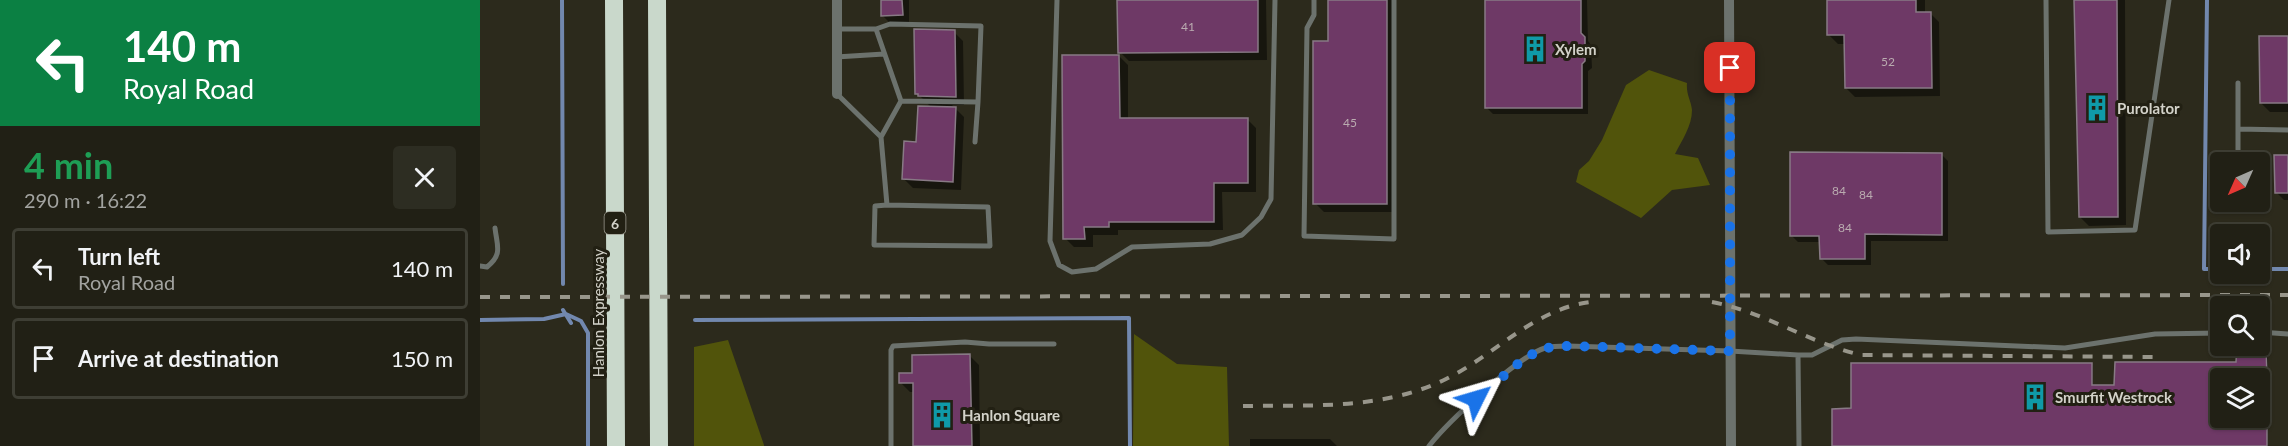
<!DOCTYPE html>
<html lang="en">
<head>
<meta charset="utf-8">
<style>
  :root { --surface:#212015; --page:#2d2d22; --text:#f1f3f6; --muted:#a2a3a0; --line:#3e3e34 }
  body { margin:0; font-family:Lato,sans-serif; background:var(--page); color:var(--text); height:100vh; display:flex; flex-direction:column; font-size:22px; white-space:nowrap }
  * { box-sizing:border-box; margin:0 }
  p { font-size:20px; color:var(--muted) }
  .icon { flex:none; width:33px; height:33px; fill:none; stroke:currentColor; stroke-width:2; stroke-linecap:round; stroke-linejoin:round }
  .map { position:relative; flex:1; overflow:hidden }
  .details { display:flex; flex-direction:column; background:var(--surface); width:480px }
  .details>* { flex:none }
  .hud { background:#0b8043; color:#fff; overflow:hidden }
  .needle { width:39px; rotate:225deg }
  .controls { position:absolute; left:1730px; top:152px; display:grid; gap:12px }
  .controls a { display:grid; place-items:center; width:60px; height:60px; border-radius:6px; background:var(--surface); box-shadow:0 2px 4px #0004,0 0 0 2px var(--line); font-size:30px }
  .pin { position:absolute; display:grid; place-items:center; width:51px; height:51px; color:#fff; margin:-26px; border-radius:12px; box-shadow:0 3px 9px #0006 }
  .me { position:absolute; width:66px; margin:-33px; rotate:50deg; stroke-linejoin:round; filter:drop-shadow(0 0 4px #0008) }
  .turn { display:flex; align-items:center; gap:21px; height:126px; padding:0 24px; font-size:27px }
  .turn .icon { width:78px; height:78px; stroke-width:2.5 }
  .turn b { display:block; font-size:42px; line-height:51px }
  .round { display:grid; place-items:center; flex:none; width:63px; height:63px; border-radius:6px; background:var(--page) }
  .head { display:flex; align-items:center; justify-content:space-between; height:102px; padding:0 24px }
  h1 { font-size:36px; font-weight:700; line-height:45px; color:#1e9e55 }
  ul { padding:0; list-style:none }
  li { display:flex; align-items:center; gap:18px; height:81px; margin:0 12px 9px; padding:0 12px; border:3px solid var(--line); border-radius:6px }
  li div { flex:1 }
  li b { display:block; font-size:22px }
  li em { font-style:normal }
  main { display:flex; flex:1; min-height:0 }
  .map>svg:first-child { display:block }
  .green { fill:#51540b }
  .shadow { fill:#0007; fill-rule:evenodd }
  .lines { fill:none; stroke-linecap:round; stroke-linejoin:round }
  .stream { stroke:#7288ae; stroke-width:4 }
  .building { fill:#6e3966; stroke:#887a85; stroke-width:1.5 }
  .lane { stroke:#6c726d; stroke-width:5 }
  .street { stroke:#6c726d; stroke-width:10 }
  .highway { stroke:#c9d8cb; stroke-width:18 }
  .rail { stroke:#98968b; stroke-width:4; stroke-dasharray:10 10; stroke-linecap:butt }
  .route { stroke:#1a73e8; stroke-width:10; stroke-dasharray:0 18 }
  .labels { text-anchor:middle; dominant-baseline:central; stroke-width:6; stroke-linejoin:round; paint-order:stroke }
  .number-label { font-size:12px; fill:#baacb0 }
  .shield { fill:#222013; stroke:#9e9d92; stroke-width:1.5 }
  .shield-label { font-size:14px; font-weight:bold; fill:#d3d2c9 }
  .poi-label { font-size:15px; font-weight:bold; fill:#d3d2c9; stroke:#222013; text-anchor:start }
  .street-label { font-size:15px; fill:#d3d2c9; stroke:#222013 }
</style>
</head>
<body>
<main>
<section class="details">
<div class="hud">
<div class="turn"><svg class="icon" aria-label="left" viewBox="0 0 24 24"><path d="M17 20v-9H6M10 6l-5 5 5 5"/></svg><div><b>140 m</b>Royal Road</div></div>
</div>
<div class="head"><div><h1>4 min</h1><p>290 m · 16:22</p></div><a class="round"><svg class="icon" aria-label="close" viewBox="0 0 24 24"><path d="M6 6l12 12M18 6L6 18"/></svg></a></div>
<ul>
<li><svg class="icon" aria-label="left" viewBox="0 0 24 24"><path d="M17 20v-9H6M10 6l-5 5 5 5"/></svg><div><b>Turn left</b><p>Royal Road</p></div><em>140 m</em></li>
<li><svg class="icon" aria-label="arrive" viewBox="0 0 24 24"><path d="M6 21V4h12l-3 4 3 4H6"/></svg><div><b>Arrive at destination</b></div><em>150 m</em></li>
</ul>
</section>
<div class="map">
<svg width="1808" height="446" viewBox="0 0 1808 446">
  <rect width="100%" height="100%" fill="#2c2a1c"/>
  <path class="green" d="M1169,70L1207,83C1206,95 1211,100 1212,110C1212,126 1202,140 1195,154L1218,158L1230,185L1192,190L1161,218L1096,182L1099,170L1109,161L1122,140L1146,85Z
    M654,334L697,364L747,367L749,446H653Z
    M248,340L284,445V446H214V347Z"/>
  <path class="shadow" d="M402,0H429V22H409L402,15Z
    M639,0H786L787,60L649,61L640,52Z
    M850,0H915L916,212H844L835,203L850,42Z
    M1006,0H1107L1108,41L1111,45L1112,68L1108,71V114H1013L1006,107Z
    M1348,0H1445V14L1450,13L1459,22L1460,96L1375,97L1366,88V44H1358L1349,35Z
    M1595,0H1645L1646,225L1609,226L1600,217Z
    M474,32L483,41L484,105H472L484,117L481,190L433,188L424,179L452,108L437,93Z
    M1808,38V112H1790L1781,103Z
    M639,56L648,65V119H767L776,128V192H742L743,230H638V235H613V247H594L585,238Z
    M1461,154L1468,161V241H1391V265H1348L1341,258V242H1318L1311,235Z
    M1808,157V200H1804L1796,192Z
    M1779,340L1788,342V446H1354L1372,410L1612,364L1613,366V387H1636L1757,363L1758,345H1779ZM1740,378H1779V417H1740Z
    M490,356L499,365L500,446H435L434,392H430L421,383L434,375Z
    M770,439H850L857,446H770Z"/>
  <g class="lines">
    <path class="stream" d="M82,0L83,284
      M1727,0L1724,269H1740
      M1779,269H1808
      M83,310L91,323
      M0,320L64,319L86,314L101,321L108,333V446
      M215,320L649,318L650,446"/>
  </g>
  <path class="building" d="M401,0H422L423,15L401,16Z
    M637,0H778V52L638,53Z
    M848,0H907V204H833V41H848Z
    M1005,0H1101V33L1105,37V61L1102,64V108H1005Z
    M1347,0H1436V12H1451L1452,88H1365L1364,35H1347Z
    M1594,0H1637L1638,217H1599Z
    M434,29L475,30L476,97L438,96V94H435Z
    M1779,36H1808V103H1780Z
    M582,55H639L640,118H768V183H734V222H629V227H604L605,239H583Z
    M438,106L476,107L473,182L422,179L424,141L436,142Z
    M1310,152L1462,153V235L1385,234V259H1340L1339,236H1310Z
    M1794,155H1808V193H1795Z
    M1757,345H1786L1787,378H1740V417H1787V446H1352V409L1371,408V363H1612V385H1634L1635,362H1756Z
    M490,354L492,446H433V383H419V373H432V355Z"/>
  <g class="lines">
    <path class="lane" d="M577,0L570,241L579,265L592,272L616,269L652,247L730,244L762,235L781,217L791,199L795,0
      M834,0V15L827,28L824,236L914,239V0
      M1566,0L1568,232L1655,230L1689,0
      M357,29H396L421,101
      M396,29L410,24L501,26L498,102
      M356,57L404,54
      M1758,83V129L1808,130
      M357,94L401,137L407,205L508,207L510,246L394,245L395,206L407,205
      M401,137L421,101L498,102L495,142
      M1758,162V129
      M0,266L7,267C23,254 17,246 15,228
      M1779,332L1808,334
      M1318,355L1319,446
      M411,446V350L413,346L485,342L509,344H574
      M949,446C967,423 1038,356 1065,348C1072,346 1081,346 1088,346L1250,351L1318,355H1332L1362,340L1376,339L1585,348L1675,334L1740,333"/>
    <path class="street" d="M1249,0L1251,446
      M357,94V0"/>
    <path class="highway" d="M134,0L136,446
      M177,0L179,446"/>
    <path class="rail" d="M0,297L1808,295
      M1232,302C1285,312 1329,343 1381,355L1678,357
      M763,406C832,405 903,410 966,379C1015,355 1054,309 1110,302"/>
  </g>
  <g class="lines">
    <path class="route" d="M996,399L1045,358L1065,348L1088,346L1250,351V68"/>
  </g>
  <defs>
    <g id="building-bare" transform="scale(2.07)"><path d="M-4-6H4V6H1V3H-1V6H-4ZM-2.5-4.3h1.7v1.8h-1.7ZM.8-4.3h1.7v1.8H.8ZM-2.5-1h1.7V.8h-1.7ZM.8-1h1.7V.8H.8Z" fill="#0f9aa8" stroke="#222013" stroke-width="2.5" paint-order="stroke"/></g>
  </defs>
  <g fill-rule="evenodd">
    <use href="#building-bare" x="1055" y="49"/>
    <use href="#building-bare" x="1617" y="108"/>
    <use href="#building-bare" x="1555" y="397"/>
    <use href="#building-bare" x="462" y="415"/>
  </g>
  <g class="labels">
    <g class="number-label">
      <text x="708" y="26">41</text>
      <text x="1408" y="61">52</text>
      <text x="870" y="122">45</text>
      <text x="1359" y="190">84</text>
      <text x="1386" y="194">84</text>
      <text x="1365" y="227">84</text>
    </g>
    <rect class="shield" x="124.5" y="212" width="21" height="22" rx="4.5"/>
    <g class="shield-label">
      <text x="135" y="223">6</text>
    </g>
    <g class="poi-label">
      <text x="1075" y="49">Xylem</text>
      <text x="1637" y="108">Purolator</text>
      <text x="1575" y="397">Smurfit Westrock</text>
      <text x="482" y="415">Hanlon Square</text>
    </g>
    <g class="street-label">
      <text transform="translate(118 313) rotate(-90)">Hanlon Expressway</text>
    </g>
  </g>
</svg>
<div class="controls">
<a><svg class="needle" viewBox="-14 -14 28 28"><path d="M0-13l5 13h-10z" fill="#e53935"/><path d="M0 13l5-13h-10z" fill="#a2a3a0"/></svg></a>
<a><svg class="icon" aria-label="sound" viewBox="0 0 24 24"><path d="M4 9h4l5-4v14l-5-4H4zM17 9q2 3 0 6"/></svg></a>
<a><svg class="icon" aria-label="search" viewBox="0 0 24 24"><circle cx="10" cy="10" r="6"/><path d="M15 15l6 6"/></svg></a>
<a><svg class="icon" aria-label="layers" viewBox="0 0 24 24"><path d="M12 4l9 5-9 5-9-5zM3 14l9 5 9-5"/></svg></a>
</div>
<div class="pin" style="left:1250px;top:68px;background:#d93025"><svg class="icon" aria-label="arrive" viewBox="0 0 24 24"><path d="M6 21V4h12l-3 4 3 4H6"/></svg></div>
<svg class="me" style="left:996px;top:399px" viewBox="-20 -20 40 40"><path d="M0-17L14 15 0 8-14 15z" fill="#1a73e8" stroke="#fff" stroke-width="4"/></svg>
</div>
</main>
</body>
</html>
